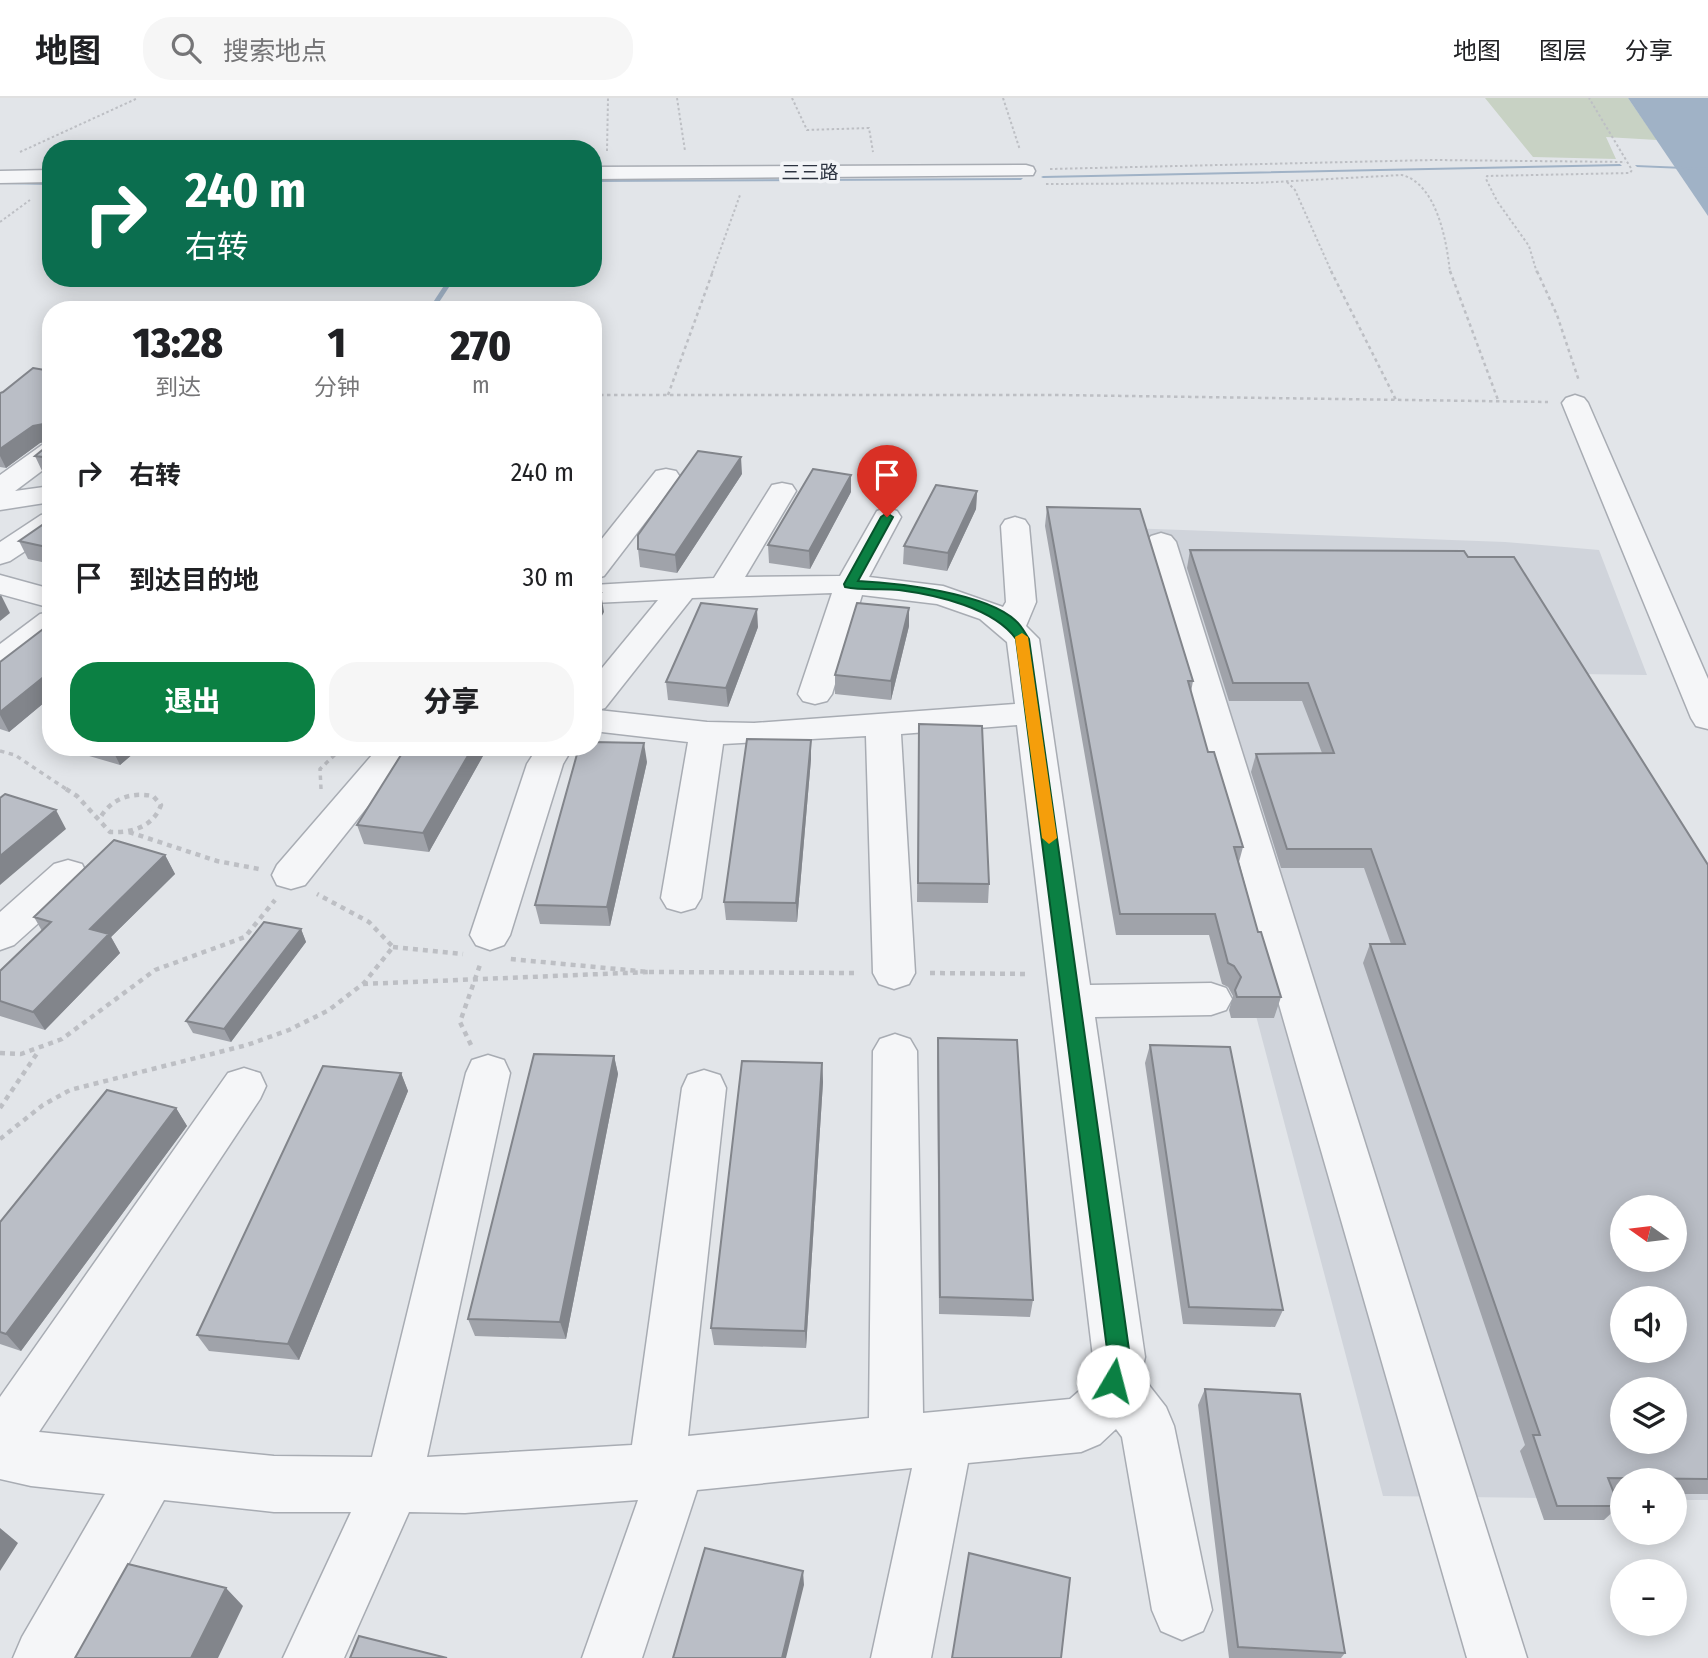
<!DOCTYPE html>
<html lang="zh">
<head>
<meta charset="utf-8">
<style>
  :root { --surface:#fff; --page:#f6f6f6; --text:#202124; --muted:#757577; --line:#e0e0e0; --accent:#0b8043 }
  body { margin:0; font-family:"Fira Sans Condensed","Noto Sans SC",sans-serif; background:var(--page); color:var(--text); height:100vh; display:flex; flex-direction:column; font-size:26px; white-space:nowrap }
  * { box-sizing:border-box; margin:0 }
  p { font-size:23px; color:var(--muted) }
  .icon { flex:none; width:38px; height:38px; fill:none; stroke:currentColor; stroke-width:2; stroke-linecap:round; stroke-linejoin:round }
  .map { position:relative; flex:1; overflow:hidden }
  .side { position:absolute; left:42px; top:203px; width:560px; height:455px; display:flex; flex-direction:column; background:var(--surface); border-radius:28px; box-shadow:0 4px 18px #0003 }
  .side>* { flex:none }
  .hud { position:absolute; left:42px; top:42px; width:560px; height:147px; border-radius:28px; box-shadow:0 4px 18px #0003; background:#0b6e4f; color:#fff; overflow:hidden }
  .needle { width:46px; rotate:284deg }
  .controls { position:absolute; left:1610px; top:1097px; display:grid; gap:14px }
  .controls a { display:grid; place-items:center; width:77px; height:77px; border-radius:50%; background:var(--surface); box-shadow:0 4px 18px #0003; font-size:35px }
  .pin { position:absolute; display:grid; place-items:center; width:60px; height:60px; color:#fff; margin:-72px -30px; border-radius:50% 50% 50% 0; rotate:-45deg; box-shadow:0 0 7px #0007 }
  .pin .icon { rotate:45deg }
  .me { position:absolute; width:77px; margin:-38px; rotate:8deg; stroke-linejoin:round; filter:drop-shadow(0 0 5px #0008) }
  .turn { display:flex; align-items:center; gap:24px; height:147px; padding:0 28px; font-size:32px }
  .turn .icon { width:91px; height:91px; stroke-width:2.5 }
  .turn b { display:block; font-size:49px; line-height:60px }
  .eta { display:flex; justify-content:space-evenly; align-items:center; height:119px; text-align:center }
  .eta b { font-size:42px; font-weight:800; line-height:49px }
  .cta { display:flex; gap:14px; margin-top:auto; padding:14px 28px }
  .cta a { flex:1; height:80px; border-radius:28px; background:var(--accent); color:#fff; font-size:28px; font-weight:800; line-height:80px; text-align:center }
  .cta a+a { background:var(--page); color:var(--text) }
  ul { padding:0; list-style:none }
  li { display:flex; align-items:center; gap:21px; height:105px; padding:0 28px }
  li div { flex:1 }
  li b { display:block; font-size:26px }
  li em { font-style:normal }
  header { display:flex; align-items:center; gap:42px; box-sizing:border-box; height:98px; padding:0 35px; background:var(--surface); border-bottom:2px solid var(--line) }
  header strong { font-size:33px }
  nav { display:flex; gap:38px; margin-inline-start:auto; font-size:24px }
  .search { width:490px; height:63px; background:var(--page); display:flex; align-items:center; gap:18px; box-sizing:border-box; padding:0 24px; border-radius:28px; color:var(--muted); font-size:26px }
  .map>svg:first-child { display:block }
  .built { fill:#d0d4db; fill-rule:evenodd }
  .green { fill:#c8d2c4 }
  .water { fill:#a0b2c6 }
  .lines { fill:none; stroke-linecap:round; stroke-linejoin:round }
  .stream { fill:#a0b2c6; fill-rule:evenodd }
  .minor-casing { stroke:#a8acb3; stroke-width:3 }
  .path-far3 { stroke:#bdbfc4; stroke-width:2; stroke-dasharray:2.5 2.5; stroke-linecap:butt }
  .path-far2 { stroke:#bdbfc4; stroke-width:2.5; stroke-dasharray:3.5 3.5; stroke-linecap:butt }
  .path-far1 { stroke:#bdbfc4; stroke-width:3.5; stroke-dasharray:4.5 4.5; stroke-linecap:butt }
  .path { stroke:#bdbfc4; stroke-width:4.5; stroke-dasharray:5 5; stroke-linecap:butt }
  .minor { fill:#f5f6f8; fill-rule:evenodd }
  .wall { fill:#a0a3aa }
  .shaded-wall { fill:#82858b }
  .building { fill:#babec6; stroke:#82858b; stroke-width:2; fill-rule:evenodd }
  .route { fill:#0b8043; stroke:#07532c; stroke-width:2 }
  .slow { fill:#f59e0b }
  .labels { text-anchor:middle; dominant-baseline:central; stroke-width:7; stroke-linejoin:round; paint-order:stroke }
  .far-street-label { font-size:19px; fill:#2c3340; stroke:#f2f4f7 }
</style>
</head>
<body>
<header>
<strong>地图</strong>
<div class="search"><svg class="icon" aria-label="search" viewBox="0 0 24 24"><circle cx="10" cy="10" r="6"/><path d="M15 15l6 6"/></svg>搜索地点</div>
<nav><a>地图</a><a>图层</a><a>分享</a></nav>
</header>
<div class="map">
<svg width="1708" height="1560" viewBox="0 0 1708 1560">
  <rect width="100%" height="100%" fill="#e2e5e9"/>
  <path class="built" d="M1127,430L1505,444L1599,452L1647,577L1579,576L1708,790V1402H1675V1382H1622V1401L1383,1398ZM1622,1110H1675V1162H1622ZM1622,1200H1675V1253H1622ZM1622,1292H1675V1344H1622Z"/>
  <path class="green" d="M1485,0H1628L1657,42L1606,39L1616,61L1533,59Z"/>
  <path class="water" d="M1628,0H1708V118Z"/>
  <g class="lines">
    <path class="stream" d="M1620,66L1622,68L1043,80L1041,79L1043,78Z
      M1635,67L1708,70V72L1637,69Z
      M1023,80L1021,82L593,84V82Z
      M0,84L51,85V87L0,86Z
      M449,180H455L434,212H428Z"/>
    <g class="minor-casing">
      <path id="minor" d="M1026,67L1033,69L1035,73L1033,77L593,81V69Z
        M51,72V84L0,85V73Z
        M1575,297L1584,300L1588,305L1708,581V631L1696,628L1691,620L1562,305L1566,300Z
        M51,345V366L15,393L51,388V404L0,412V377L42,347Z
        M666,371L676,373L680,379L604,478L593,481V452L656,373Z
        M782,385L792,387L796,393L745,479L840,478L877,413L887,410L897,413L901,419L869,479L943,488L1003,509L1006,504L1001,428L1005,422L1015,419L1025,422L1029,428L1036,504L1026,528L1039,541L1090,887L1211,885L1226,890L1232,901L1226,912L1211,917L1095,919L1145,1259L1141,1277L1166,1309L1174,1328L1212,1512L1203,1533L1182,1542L1161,1533L1152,1512L1122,1339L1116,1331L1100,1346L1081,1354L968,1365L931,1560H871L912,1370L697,1392L642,1560H582L638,1402L465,1415L409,1414L344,1560H283L351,1414H274L164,1402L76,1560H13L22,1539L105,1396L31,1388L0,1381V1299L228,975L244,970L260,975L266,988L260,1001L39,1334L274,1358L372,1359L466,975L472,962L488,957L504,962L510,975L427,1359L632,1347L682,990L688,977L704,972L720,977L726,990L688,1338L869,1320L873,953L880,941L895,936L910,941L917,953L923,1315L1070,1301L1085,1288L1093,1259L1017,627L901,636L915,875L909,886L894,891L879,886L873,875L866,638L723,646L701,800L695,810L681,814L667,810L661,800L688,644L593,633V581L658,502L593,505V487L714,480L772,387ZM832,495L798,596L803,603L815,606L827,603L832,596L862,497L937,506L980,521L1007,544L1015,606L754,625L707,624L598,612L605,610L692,500Z
        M51,415V436L10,463L0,466V444L41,417Z
        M1161,435L1171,438L1176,444L1527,1560H1467L1146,444L1151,438Z
        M0,477L51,491V510L0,496Z
        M51,514V538L11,568L0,571V546L40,516Z
        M379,649H415L305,787L291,791L277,787L272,777L277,767Z
        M538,649H573L563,666L510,837L504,847L490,852L476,847L470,837L527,666Z
        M68,762L82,766L87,776L82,786L14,847L0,852V814L54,766Z"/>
    </g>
    <path class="path-far3" d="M677,0L685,53
      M792,0L807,32L869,30L873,54
      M1003,0L1020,52
      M607,53L608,0
      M20,54L138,0
      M1050,71L1433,62L1625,64
      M1287,84L1295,92L1332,175
      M1046,86L1256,85L1402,77C1437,86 1447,144 1450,175
      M0,124L30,102
      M712,175L740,97
      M1537,175L1529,148L1497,103L1486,81L1487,78L1630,75L1632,72L1589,0"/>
    <path class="path-far2" d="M1331,173L1396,302
      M1450,173L1498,302
      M1537,173L1557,217L1579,283
      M593,297H1059L1548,304
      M668,297L713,173"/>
    <path class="path-far1" d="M0,653L15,657L69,693
      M321,691L320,671L343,649"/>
    <path class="path" d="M66,691L77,698L110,734C132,735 153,729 161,707L153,698C131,694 112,700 100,720
      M129,734L217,763L259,771
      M393,849L463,856
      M649,874L858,875
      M930,875L1030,876
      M363,886L649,874L510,861
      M471,947L460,924L481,864
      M0,955L21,956L62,941L155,872L245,839L275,802
      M0,1010L38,954
      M0,1041L43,1007L70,992L247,947L289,932L329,912L364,885L393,849L369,824L317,796"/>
    <use href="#minor" class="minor"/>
  </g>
  <path class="wall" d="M51,273V376L43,375L35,358L46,349V344L40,345L6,370L0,369V295Z
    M742,376L677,475L640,469L638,451Z
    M977,393L976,411L947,473L903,466L904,448Z
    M851,394L810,471L769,465L768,447Z
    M1047,409L1193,583L1191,594L1208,654L1243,749L1239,764L1258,834L1281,899L1274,920H1231L1229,912L1233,898L1228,889L1222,886L1209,837H1116L1045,428Z
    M51,421V466L28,461L19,443Z
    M1190,452L1468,459L1708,767V1396H1675V1382H1622V1395H1614L1619,1408L1604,1422H1544L1520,1353L1525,1347L1363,865L1370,846H1391L1364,770H1281L1251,674L1256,656L1322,655L1302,603H1229L1187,470Z
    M909,510V528L891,602L835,596V577Z
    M51,525V599L9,634L0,631V564Z
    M758,529L728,609L668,602L666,584Z
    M919,626L989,786L988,805L917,804Z
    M811,642V661L797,824L726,822L724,804Z
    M70,649H141L120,667L72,653Z
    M276,649H307L301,655Z
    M406,649H488L429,754L364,746L357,727Z
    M647,664L610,828L540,826L535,807Z
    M165,757L175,776L111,839L120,855L45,932L0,918V873L42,833L34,819Z
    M301,831L306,844L231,944L193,935L186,923Z
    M938,940L1033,1202L1030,1219L939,1216L937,959Z
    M1150,947L1283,1212L1275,1229L1183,1226L1145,965Z
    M614,958L618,976L566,1241L475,1238L468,1221Z
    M822,965L823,984L806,1250L714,1247L711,1230Z
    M401,975L408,993L299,1262L209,1253L197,1237Z
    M176,1010L187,1028L21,1253L0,1246V1124Z
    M1205,1291L1345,1555L1341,1560H1229L1198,1307Z"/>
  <path class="shaded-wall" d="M43,326L50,342L40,345L6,370L0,358V351L33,328Z
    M741,359L742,376L677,475L675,457Z
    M851,377V394L810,471L809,453Z
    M977,393L976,411L947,473L948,455Z
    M601,495L604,514L593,534V510Z
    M1,497L10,515L0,523V498Z
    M909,510V528L891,602V583Z
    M757,511L758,529L728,609L726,590Z
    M51,573V599L9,634L0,617V614Z
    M811,642V661L797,824L796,805Z
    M644,645L647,664L610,828L607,809Z
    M111,649H141L120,667Z
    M299,649H307L301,655Z
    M473,649H488L429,754L423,735Z
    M56,712L66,731L0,787V758Z
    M165,757L175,776L111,839L120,855L45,932L33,914L90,831Z
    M301,831L306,844L231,944L224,931Z
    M614,958L618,976L566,1241L560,1224Z
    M822,965L823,984L806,1250L805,1233Z
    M401,975L408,993L299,1262L288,1246Z
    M176,1010L187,1028L21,1253L6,1236Z
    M0,1430L18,1445L0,1473Z
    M803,1473L804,1487L786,1560H782Z
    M226,1490L243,1508L218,1560H191Z"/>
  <path class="building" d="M33,270L51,273V360L35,358L46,349V328L43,326L33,328L0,351V295L3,294Z
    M698,353L741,359L675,457L638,451V437Z
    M813,371L851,377L809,453L768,447Z
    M936,387L977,393L948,455L904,448Z
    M1047,409L1140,411L1193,583H1188L1208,654H1214L1243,749H1234L1258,834H1261L1281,899H1237L1235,892L1241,879L1234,868L1228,865L1215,816H1120Z
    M51,421V450L19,443Z
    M1190,452L1464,453L1468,459H1514L1708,767V1381L1608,1380L1619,1408H1557L1533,1337H1540L1370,846H1405L1371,751H1287L1256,656L1334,655L1308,585H1233ZM1622,1110H1675V1162H1622ZM1622,1200H1675V1253H1622ZM1622,1292H1675V1344H1622Z
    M593,495H601L593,510Z
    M701,505L757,511L726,590L666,584Z
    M857,505L909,510L891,583L835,577Z
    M51,525V573L0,614V564Z
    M919,626L982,628L989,786L918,785Z
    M747,641L811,642L796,805L724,804Z
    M593,644L644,645L607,809L535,807L579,649H593Z
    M406,649H473L423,735L357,727Z
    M5,696L56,712L0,758V700Z
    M114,742L165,757L90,831L109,836L33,914L0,903V873L51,824L34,819Z
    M264,824L301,831L224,931L186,923Z
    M938,940L1017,942L1033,1202L940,1199Z
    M1150,947L1230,949L1283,1212L1189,1209Z
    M534,956L614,958L560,1224L468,1221Z
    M742,963L822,965L805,1233L711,1230Z
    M323,968L401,975L288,1246L197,1237Z
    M107,992L176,1010L6,1236L0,1234V1124Z
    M1205,1291L1300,1296L1345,1555L1238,1549Z
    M705,1450L803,1473L782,1560H673Z
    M969,1455L1070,1480L1061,1560H952Z
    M128,1466L226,1490L191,1560H75Z
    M359,1538L447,1560H350Z"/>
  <path class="route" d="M887,415L893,419L858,483C898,485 987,495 1016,523C1021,527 1025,535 1029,541L1130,1259L1121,1291L1113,1294L1105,1291L1102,1283L1108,1259L1016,541C994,510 937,497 899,492C882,490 863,493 845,489L844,486L881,419Z"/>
  <path class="slow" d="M1022,535L1028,539L1057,740L1049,746L1042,740L1015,539Z"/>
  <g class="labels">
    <g class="far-street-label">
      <text x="810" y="74">三三路</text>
    </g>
  </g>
</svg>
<div class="controls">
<a><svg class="needle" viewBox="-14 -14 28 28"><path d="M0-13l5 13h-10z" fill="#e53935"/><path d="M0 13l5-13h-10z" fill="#757577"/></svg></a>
<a><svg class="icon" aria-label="sound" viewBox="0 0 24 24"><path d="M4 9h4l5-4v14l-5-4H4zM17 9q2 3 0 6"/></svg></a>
<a><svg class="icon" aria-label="layers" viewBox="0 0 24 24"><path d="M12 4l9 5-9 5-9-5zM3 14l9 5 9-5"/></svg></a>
<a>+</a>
<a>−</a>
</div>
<div class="pin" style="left:887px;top:419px;background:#d93025"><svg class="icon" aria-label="arrive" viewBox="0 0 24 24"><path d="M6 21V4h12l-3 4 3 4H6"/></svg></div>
<svg class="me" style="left:1113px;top:1283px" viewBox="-20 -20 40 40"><circle r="19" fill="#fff"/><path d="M0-13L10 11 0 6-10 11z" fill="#0b8043"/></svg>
<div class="hud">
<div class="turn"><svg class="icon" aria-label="right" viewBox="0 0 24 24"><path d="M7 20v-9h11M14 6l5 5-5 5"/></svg><div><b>240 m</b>右转</div></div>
</div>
<section class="side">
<div class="eta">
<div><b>13:28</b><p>到达</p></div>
<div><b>1</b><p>分钟</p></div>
<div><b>270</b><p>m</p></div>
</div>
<ul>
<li><svg class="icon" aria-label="right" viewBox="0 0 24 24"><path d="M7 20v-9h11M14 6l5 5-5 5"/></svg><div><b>右转</b></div><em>240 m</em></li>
<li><svg class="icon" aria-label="arrive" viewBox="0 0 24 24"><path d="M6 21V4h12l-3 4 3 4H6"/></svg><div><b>到达目的地</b></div><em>30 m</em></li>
</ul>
<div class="cta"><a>退出</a><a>分享</a></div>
</section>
</div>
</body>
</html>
